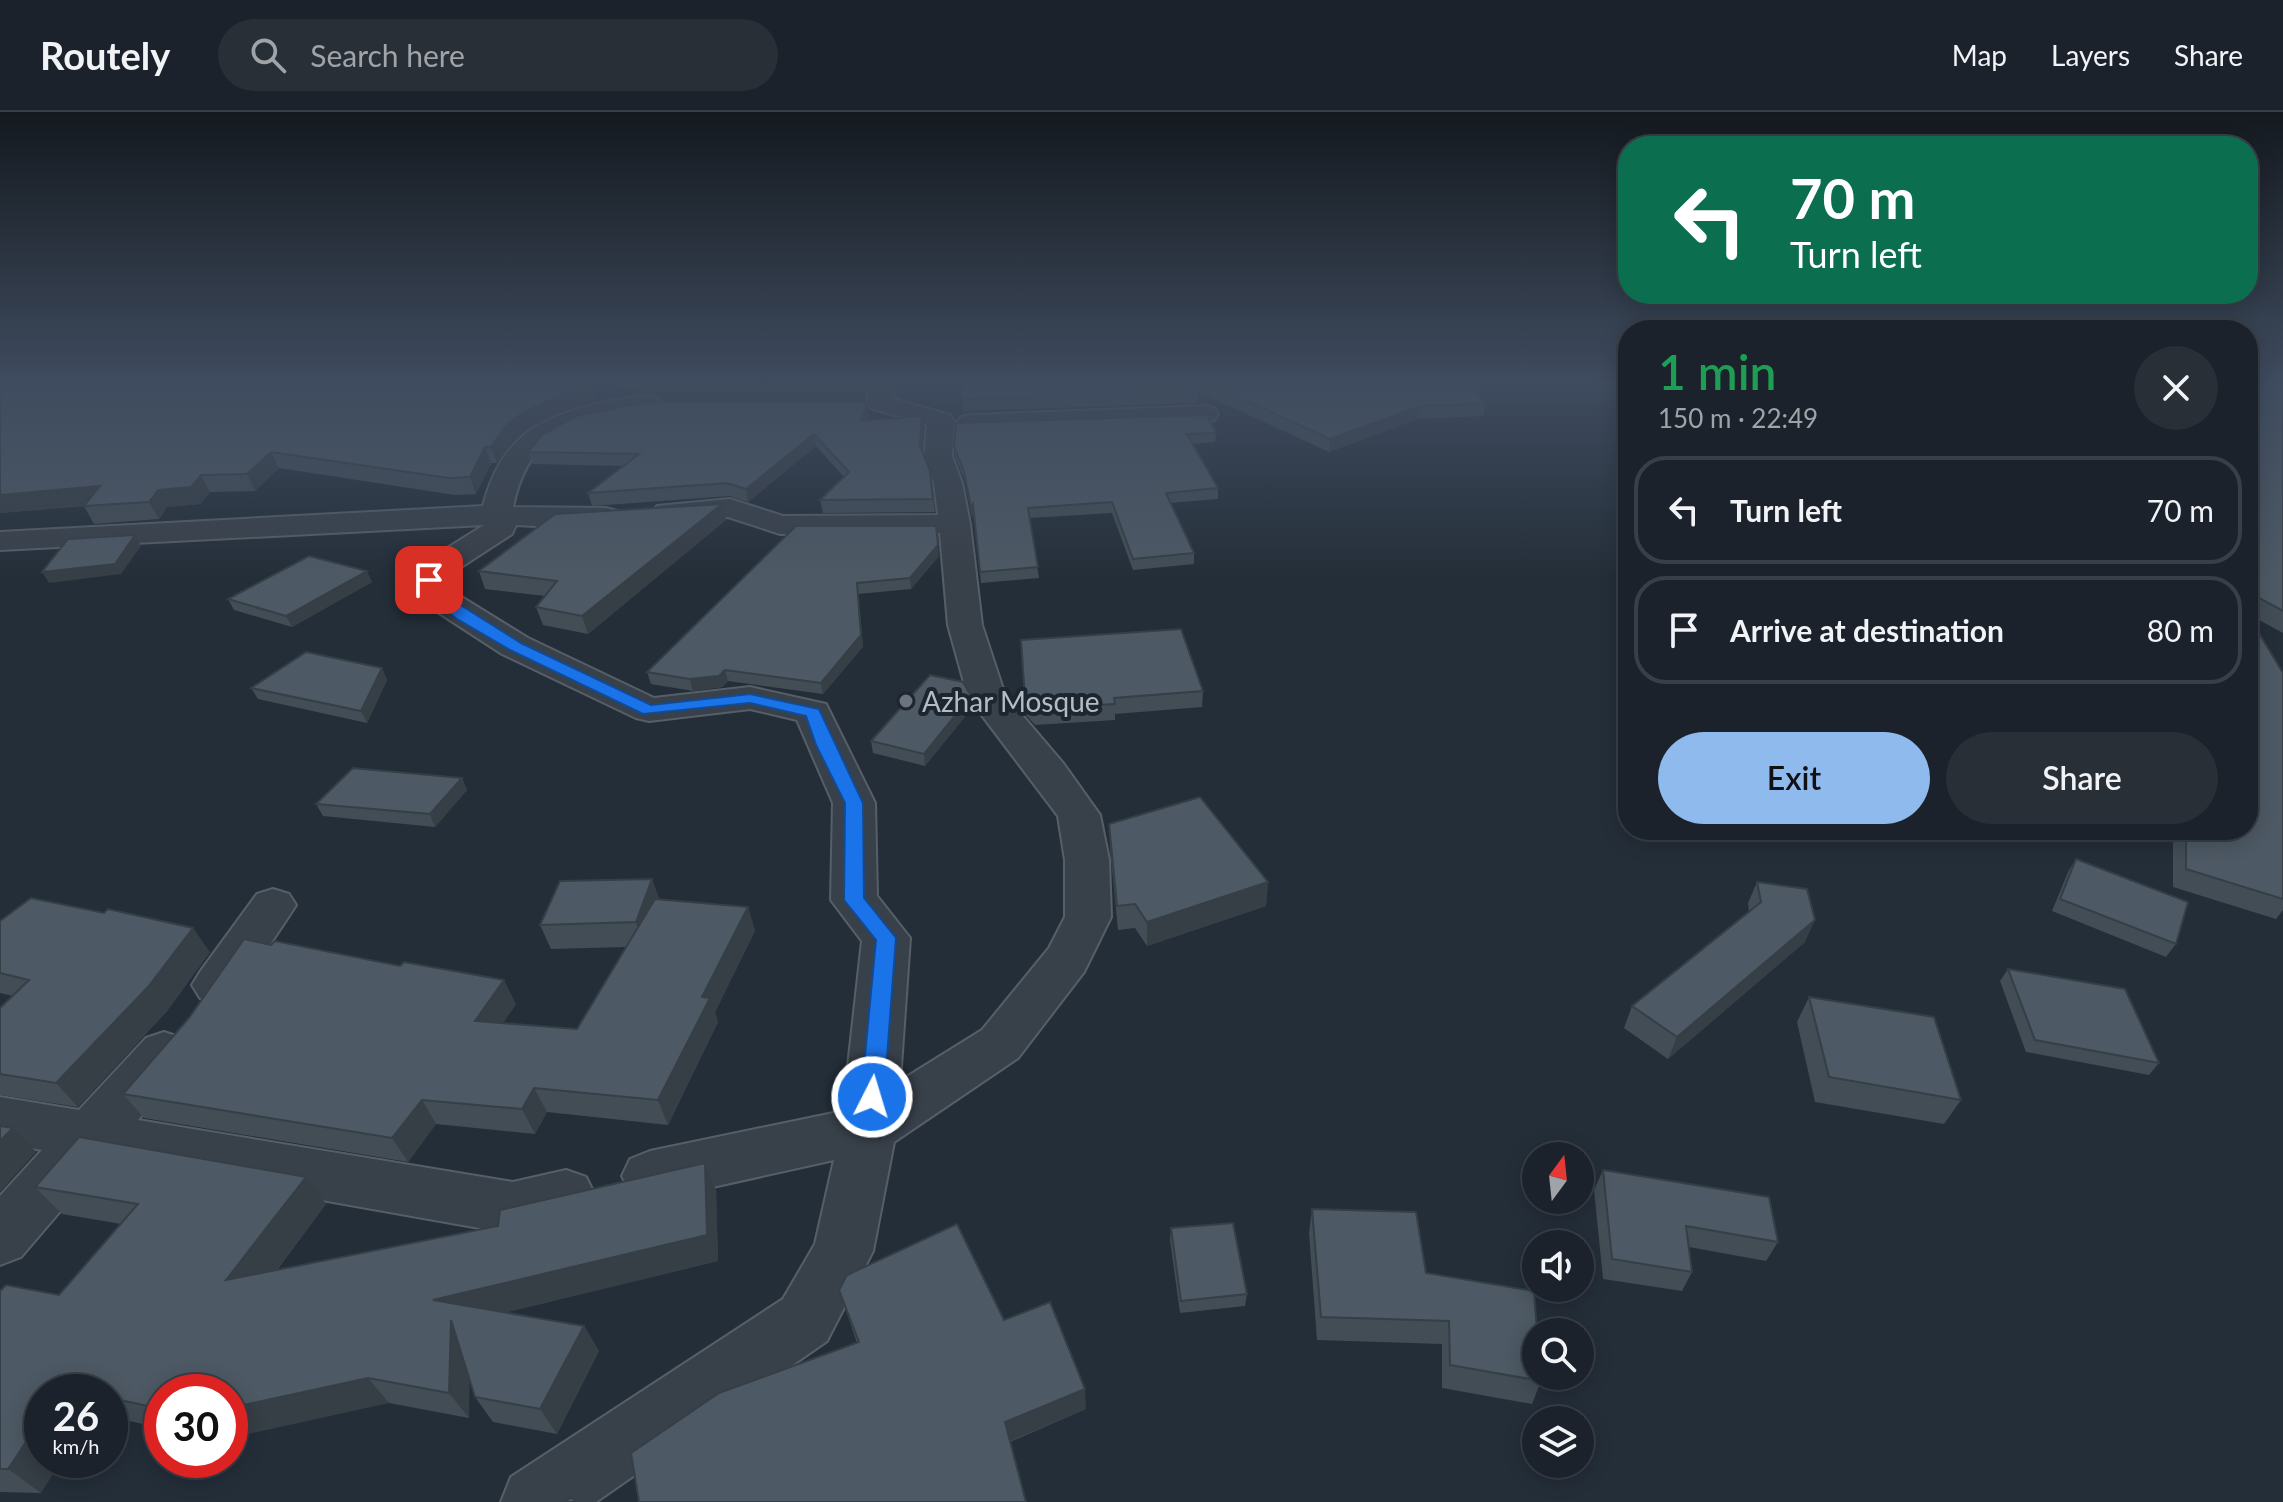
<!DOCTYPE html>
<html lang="en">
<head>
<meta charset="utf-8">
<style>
  :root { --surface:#1b222b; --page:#282f37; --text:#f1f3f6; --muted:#a0a4a9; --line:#393f47; --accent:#8fbaee }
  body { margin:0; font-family:Lato,sans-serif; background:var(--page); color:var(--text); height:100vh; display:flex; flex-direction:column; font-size:30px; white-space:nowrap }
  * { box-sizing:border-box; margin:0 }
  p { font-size:26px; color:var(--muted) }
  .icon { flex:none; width:44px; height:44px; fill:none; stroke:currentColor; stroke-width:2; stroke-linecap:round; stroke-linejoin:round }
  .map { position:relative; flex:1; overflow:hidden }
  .drawer { position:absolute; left:1618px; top:208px; width:640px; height:520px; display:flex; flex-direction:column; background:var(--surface); border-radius:32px; box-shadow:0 4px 20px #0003,0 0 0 2px var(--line) }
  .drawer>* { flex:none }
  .hud { position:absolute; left:1618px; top:24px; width:640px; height:168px; border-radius:32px; box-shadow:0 4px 20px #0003,0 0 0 2px var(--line); background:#0b6e4f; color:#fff; overflow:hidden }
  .needle { width:52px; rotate:15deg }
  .tools { position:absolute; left:1522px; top:1030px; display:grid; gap:16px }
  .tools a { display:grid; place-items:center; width:72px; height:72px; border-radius:50%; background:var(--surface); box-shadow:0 4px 20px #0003,0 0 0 2px var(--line); font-size:40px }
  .speed { position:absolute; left:24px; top:1262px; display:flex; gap:16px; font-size:40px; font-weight:700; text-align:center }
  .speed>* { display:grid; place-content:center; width:104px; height:104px; border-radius:50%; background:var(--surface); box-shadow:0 4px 20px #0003,0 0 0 2px var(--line); line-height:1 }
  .speed small { font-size:20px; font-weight:400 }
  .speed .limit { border:12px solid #d22; background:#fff; color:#111 }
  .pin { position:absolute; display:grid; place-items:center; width:68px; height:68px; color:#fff; margin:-34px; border-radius:16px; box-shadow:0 4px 12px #0006 }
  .me { position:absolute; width:88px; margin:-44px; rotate:5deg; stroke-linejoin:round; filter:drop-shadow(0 0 6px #0008) }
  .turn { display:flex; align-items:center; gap:28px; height:168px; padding:0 40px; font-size:36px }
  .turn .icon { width:104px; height:104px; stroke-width:2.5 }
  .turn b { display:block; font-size:56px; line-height:68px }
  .round { display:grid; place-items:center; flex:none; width:84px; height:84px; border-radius:42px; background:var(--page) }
  .headline { display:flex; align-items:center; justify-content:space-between; height:136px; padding:0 40px }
  h1 { font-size:48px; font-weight:600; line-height:60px; color:#1e9e55 }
  .cta { display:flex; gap:16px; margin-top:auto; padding:16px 40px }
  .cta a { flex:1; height:92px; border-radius:48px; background:var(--accent); color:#111; font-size:32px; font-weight:600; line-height:92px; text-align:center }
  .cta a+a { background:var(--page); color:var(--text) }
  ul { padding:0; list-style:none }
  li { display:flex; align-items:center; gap:24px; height:108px; margin:0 16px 12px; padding:0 24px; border:4px solid var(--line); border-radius:32px }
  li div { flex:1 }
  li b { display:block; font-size:30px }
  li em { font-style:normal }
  header { display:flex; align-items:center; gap:48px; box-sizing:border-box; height:112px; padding:0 40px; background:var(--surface); border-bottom:2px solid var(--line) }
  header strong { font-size:38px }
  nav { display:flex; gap:44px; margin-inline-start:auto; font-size:28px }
  .search { width:560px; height:72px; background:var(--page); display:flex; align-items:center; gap:20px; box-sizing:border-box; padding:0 28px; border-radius:44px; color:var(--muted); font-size:30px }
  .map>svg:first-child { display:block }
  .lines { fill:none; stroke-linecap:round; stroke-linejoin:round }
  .minor-casing { stroke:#565e67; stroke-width:4 }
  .minor { fill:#384049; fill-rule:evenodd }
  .wall { fill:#424d56 }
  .shaded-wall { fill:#363e46 }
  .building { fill:#4d5964; stroke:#363e46; stroke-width:2 }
  .route { fill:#1a73e8; stroke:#114b97; stroke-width:2 }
  .worship-dot { fill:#6b7280; stroke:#1d252e; stroke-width:3 }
  .labels { text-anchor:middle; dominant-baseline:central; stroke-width:8; stroke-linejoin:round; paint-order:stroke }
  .poi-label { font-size:28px; fill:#b3bbc5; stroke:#1d252e; text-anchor:start }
</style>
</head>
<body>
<header>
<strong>Routely</strong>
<div class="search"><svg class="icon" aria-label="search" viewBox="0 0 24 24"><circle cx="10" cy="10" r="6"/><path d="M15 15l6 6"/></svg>Search here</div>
<nav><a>Map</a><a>Layers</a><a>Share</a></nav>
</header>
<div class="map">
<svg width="2283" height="1390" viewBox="0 0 2283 1390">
  <rect width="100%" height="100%" fill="#242e39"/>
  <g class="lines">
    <g class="minor-casing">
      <path id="minor" d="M870,272H895L893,287L950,303L954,309L952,344L962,371L970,412L982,513L1005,583L1063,651L1100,703L1109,748L1111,805L1084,860L1018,946L894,1030L873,1139L827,1229L596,1390H501L511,1365L783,1187L815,1132L834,1048L650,1089L630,1081L622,1064L630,1047L650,1039L843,999L862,829L831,788L833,691L797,608L750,597L649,609L636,606L502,542L419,488L414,481L413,468L430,447L484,413L0,438V420L483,394C500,327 537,305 602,291C619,288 640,281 657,286L661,291L657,296C585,314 531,308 513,395L606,396L617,399L621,405L617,411L574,416L516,413L512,422L452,461L446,469L447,476L528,526L654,586L750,575L826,592L875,691L877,784L910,826L900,969L982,918L1049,836L1065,805V748L1058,704L968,585L948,513L940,421L780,422L728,405L668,409L657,406L653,400L657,394L730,387L783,404L938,403L934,371L924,344L927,313L871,296L867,291Z
        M1205,294L1214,296L1218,302L1214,308L970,319L961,317L957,311L961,305L970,303Z
        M273,777L289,782L296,793L289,804L234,886L217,892L200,886L192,873L200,860L257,782Z
        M164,920L182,926L190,941L182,956L138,1008L513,1070L566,1058L586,1065L595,1083L586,1101L513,1122L103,1049L21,1145L0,1153V1084L42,1038L0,1031V985L79,998L146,926Z"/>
    </g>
    <use href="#minor" class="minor"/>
  </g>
  <path class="wall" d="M0,272L591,274L596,290L562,299L526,318L510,332L497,351H491L476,382L455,383L279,356L255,379L210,380L200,392L167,395L159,407L94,412L84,394L0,401Z
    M614,272H868L866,280H648Z
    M963,272H1475L1481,280L1480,285L1485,292L1483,304L1418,307L1329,340L1197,279V291L963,299L962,287Z
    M2248,272H2283V521L2248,502Z
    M869,302L867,309L924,316L922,338L930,359L935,400L823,401L820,388L844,365L816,334L748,390L730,384L592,394L588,381L623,354L533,352L528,340Z
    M1216,321L1215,330L1193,332L1218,376V387L1170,391L1194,441V452L1133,458L1112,401L1030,406L1039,466L981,471L974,402L972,405L965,370L955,344L954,334Z
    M722,392L726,408L588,522L543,513L536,495L545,484L485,477L479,459Z
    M796,414L939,444L911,477L858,482L863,535L823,582L728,569L722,575L693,579L651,572L647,560Z
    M372,470L292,515L234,498L228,487Z
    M1021,528L1203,579L1202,595L1115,602V608L1035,613L1026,603Z
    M382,556L387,568L367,611L258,587L251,576Z
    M2283,561V798L2276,807L2173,775V718H2248Z
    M972,596L925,654L873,641L871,629Z
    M462,666L467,678L435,715L323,704L316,692Z
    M1109,712L1268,770L1266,794L1147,834L1135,816L1118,818L1110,736Z
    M2076,747L2176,832L2166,845L2052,799L2068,760Z
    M652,767L659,787L748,795L755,819L715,900L718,910L668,1013L547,1000L535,1022L436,1012L408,1050L144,1006L123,982L516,892L503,911L577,917L626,835L551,837L540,813Z
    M1757,770L1805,830L1668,947L1624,916L1632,894L1749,800L1748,791Z
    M0,809L210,840L167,899L78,995L0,983V896L13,884L0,881Z
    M2008,857L2159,951L2149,963L2026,940L2000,869Z
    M1809,885L1961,988L1944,1012L1815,990L1797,910Z
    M705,1051L716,1078L718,1149L507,1200L584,1214L599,1239L557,1322L493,1310L475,1285L469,1267V1306L389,1291L162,1280V1316L110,1305V1280H42L41,1381L0,1380V1179L59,1183L121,1112L62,1102L35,1075L326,1092L277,1158L498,1114Z
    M1603,1058L1778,1130L1766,1149L1689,1135L1692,1160L1682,1179L1603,1167L1594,1078Z
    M1312,1097L1426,1161L1541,1269L1532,1292L1442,1276V1232L1317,1228L1309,1121Z
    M1171,1116L1247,1182L1245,1194L1180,1201L1170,1128Z
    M839,1178L1004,1208L1086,1297L1010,1330L857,1231Z"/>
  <path class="shaded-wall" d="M591,274L596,290L562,299L526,318L510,332L497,351L491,335L505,315L520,302L557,284Z
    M867,290L869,302L863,322L861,309Z
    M1420,294L1418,307L1329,340L1330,327Z
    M922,304L924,316L921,345L920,333Z
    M814,322L816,334L748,390L746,377Z
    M485,335L491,351L476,382L470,365Z
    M271,340L279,356L255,379L247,362Z
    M201,363L210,380L200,392L167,395L159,407L149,390L158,378Z
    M100,374L110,391L0,401V383Z
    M722,392L726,408L588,522L582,504Z
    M973,392L974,402L972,405L971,395Z
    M936,414L939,444L911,477L910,466Z
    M135,423L141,434L121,462L49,471L42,460Z
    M367,459L372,470L292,515L286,504Z
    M857,471L863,535L823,582L821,571Z
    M382,556L387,568L367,611L361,599Z
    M725,558L728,569L722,575L693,579L690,567Z
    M971,584L972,596L925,654L924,642Z
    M462,666L467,678L435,715L430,702Z
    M652,767L661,791L645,835L636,810Z
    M1268,770L1266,794L1147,834V810Z
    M748,795L755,819L715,900L718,910L668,1013L658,988L702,885Z
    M1815,808L1805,830L1668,947L1677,925Z
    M193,816L210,840L167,899L78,995L56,971Z
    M504,868L516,892L488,933L475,909Z
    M534,976L547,1000L535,1022L522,997Z
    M422,988L436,1012L408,1050L392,1026Z
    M13,1016L36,1040L0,1080V1029Z
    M705,1051L716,1078L718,1149L455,1213L470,1234L469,1306L449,1281L433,1188Z
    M306,1065L326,1092L249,1194L226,1168Z
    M584,1214L599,1239L557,1322L540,1297Z
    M368,1266L389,1291L230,1326V1296Z
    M1085,1277L1086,1297L1008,1330L1005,1310Z
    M42,1306V1348H62L41,1381L8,1357Z"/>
  <path class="building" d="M0,272H583L591,274L557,284L520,302L505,315L491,335H485L470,365L449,366L271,340L247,362L201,363L191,375L158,378L149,390L84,394L100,374L0,383Z
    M963,272H1194L1197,279L962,287Z
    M1210,272H1475L1481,280H1476L1485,292L1420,294L1330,327Z
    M2248,272H2283V499L2248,480Z
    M645,290H867L861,309L922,304L920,333L930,359L933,387L820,388L849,360L814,322L746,377L727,371L588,381L639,342L528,340L542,323L576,304Z
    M1207,303L1216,321L1187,322L1218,376L1166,381L1194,441L1133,447L1112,390L1028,396L1038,455L980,460L973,392L971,395L964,360L954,334L956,311Z
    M722,392L582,504L536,495L557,469L479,459L555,402Z
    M796,414H936L938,433L910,466L857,471L861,523L821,571L725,558L719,564L690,567L647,560Z
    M135,423L115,452L42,460L68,427Z
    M309,444L367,459L286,504L228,487Z
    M2248,503L2283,561V787L2186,757V718H2248Z
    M1181,517L1203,579L1114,586L1115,592L1034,597L1025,587L1021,528Z
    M306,540L382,556L361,599L251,576Z
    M930,563L963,570L971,584L924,642L871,629Z
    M353,656L462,666L430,702L316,692Z
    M1200,685L1268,770L1147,810L1135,792L1117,794L1109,712Z
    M2076,747L2188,790L2176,832L2060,787Z
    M652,767L636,810L540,813L560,769Z
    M1757,770L1807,777L1815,808L1677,925L1632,894L1761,790Z
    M31,786L104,801L108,797L193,816L148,875L56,971L0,962V896L29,868L0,861V809Z
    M655,787L748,795L702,885L710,886L658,988L534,976L522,997L422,988L392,1026L123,982L189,906L244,827L271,833L275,829L400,854L404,850L504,868L475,909L577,917Z
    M2008,857L2125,877L2159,951L2035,928Z
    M1809,885L1934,905L1961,988L1829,965Z
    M0,1014L13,1016L0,1029Z
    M79,1025L306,1065L226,1168L498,1114L500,1098L705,1051L707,1123L433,1188L584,1214L540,1297L475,1285L451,1208L449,1281L368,1266L230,1296V1280H162V1297L110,1286V1280H79L62,1276L60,1280H42V1306L8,1357H0V1179L6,1173L59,1183L138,1092L35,1075Z
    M1603,1058L1769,1085L1778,1130L1686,1114L1692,1160L1612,1147Z
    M1312,1097L1416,1100L1426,1161L1534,1179L1537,1220H1536V1264H1541V1269L1450,1253L1449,1209L1321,1205Z
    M1233,1111L1247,1182L1181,1189L1171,1116Z
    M957,1112L1004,1208L1050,1190L1085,1277L1005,1310L1026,1390H639L631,1341L719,1281L859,1230L839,1178L847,1163Z
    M572,1385L575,1390H564Z"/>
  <linearGradient id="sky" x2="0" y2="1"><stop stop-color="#14191f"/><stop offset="0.58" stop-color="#3f4c5f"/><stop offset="1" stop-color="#3f4c5f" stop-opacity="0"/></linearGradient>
  <rect width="2283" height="467" fill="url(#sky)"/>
  <path class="route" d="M429,464L436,468L438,479L521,531L651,593L750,582L819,597L863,691L864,786L896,826L884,985L880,992L872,995L864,992L861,985L876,828L844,788L845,691L816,633L806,604L750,591L643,602L510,538L457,507L423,481L421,468Z"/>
  <circle class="worship-dot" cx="906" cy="589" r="8"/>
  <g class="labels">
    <g class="poi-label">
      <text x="922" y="589">Azhar Mosque</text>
    </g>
  </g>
</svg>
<div class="tools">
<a><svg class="needle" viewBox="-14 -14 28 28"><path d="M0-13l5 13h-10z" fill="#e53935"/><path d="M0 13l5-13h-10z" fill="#a0a4a9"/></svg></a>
<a><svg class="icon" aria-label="sound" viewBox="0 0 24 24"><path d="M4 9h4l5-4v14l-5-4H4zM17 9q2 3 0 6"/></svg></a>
<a><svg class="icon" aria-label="search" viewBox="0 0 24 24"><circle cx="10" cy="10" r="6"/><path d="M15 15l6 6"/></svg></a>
<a><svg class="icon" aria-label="layers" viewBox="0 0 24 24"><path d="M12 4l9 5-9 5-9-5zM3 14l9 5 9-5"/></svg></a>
</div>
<div class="speed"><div>26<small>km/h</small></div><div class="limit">30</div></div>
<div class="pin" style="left:429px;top:468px;background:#d93025"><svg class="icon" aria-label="arrive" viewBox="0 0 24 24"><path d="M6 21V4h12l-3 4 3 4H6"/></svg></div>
<svg class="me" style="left:872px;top:985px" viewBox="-20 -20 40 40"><circle r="17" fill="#1a73e8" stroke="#fff" stroke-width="3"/><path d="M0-11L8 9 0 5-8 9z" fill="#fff"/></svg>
<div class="hud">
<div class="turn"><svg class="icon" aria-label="left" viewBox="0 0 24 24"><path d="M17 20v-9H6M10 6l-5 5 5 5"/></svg><div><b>70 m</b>Turn left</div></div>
</div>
<section class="drawer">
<div class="headline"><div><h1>1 min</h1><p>150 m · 22:49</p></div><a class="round"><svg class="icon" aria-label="close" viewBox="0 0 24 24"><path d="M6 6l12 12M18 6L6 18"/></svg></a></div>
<ul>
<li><svg class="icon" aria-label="left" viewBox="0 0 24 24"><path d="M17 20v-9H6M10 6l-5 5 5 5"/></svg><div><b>Turn left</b></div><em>70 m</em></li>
<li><svg class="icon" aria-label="arrive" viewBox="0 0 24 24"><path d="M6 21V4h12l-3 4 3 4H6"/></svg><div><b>Arrive at destination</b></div><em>80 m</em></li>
</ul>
<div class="cta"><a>Exit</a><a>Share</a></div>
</section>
</div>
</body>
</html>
